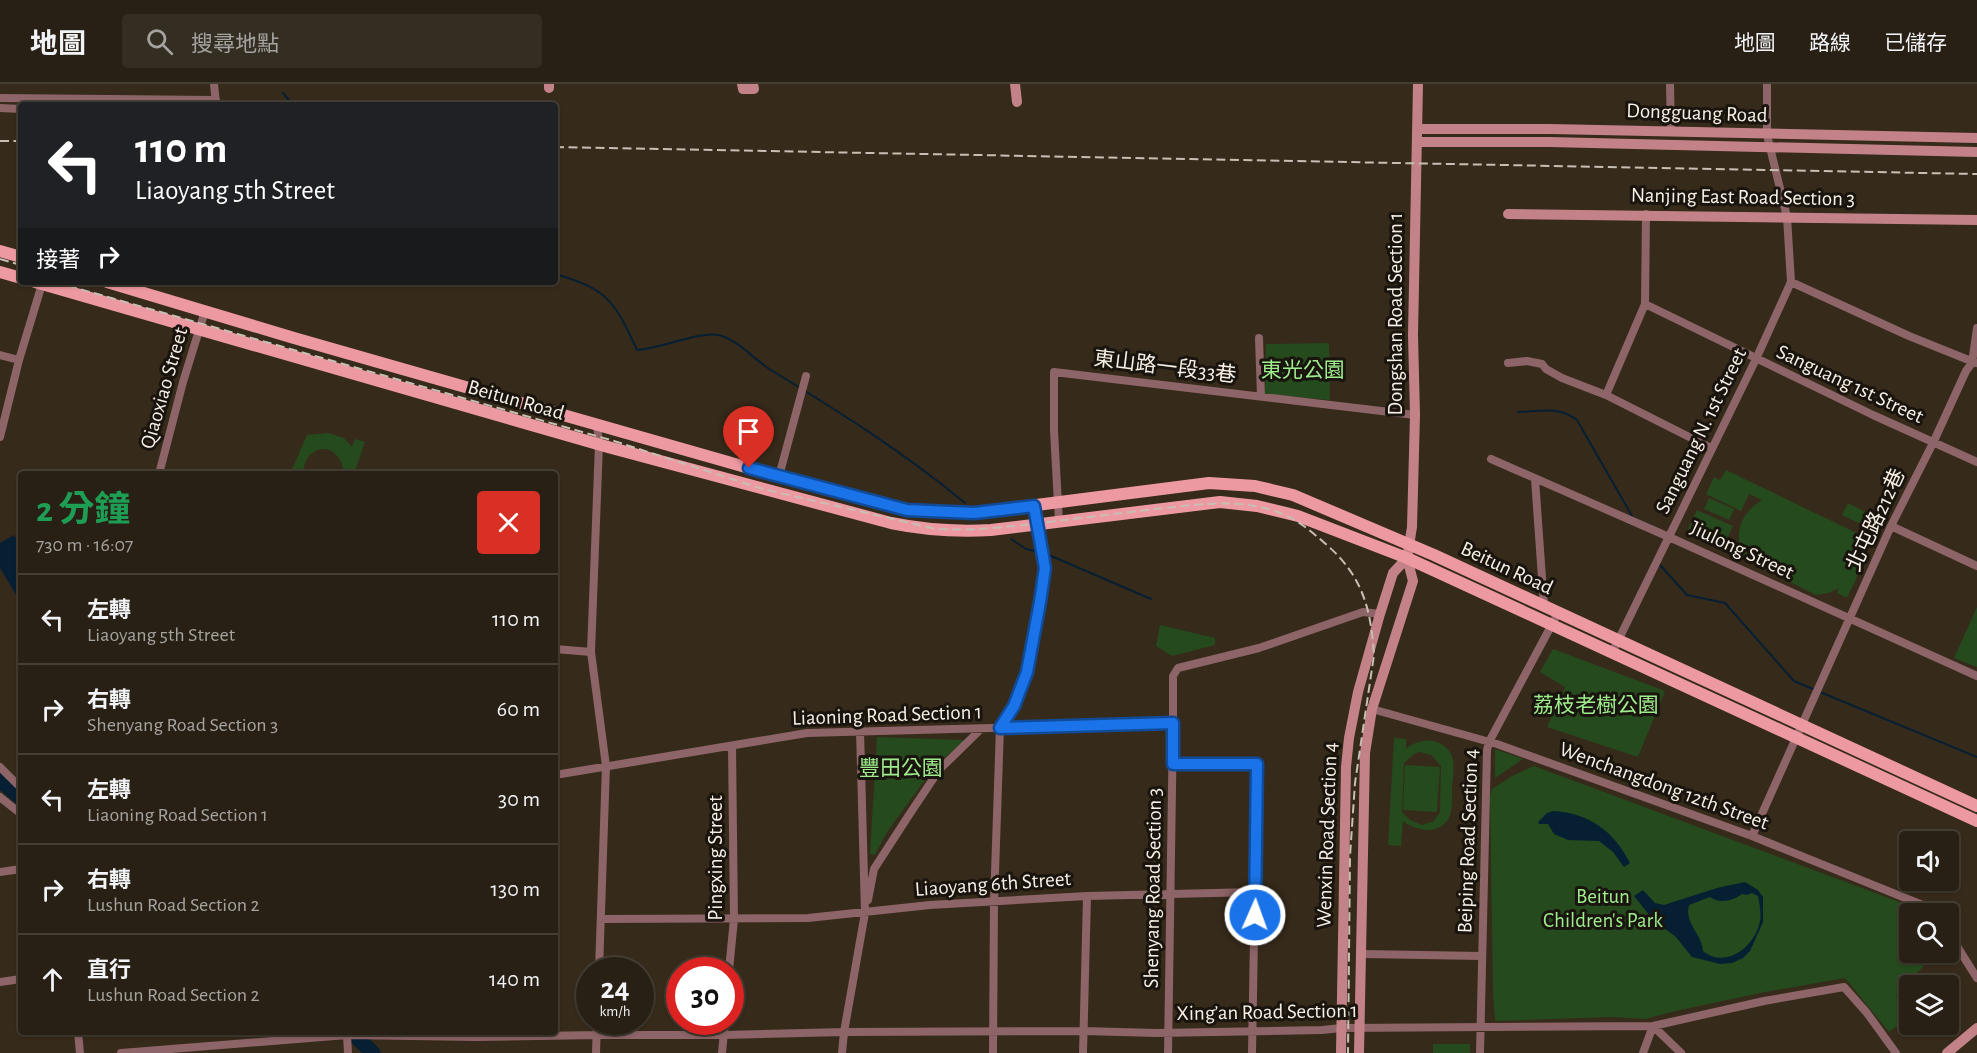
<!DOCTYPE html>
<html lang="zh-TW">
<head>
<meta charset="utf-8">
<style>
  :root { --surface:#282014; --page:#342d22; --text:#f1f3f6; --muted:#a5a3a0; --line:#443e34 }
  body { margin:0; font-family:"Alegreya Sans","Noto Sans TC",sans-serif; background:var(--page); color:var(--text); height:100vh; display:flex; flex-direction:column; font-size:22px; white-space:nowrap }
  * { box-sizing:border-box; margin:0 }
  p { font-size:20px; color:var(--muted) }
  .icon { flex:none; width:33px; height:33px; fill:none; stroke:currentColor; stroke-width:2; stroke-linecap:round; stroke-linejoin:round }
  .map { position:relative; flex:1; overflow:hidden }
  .details { position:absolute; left:18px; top:387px; width:540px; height:564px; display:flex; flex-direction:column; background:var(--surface); border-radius:6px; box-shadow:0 2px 4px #0004,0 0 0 2px var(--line) }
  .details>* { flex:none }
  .banner { position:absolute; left:18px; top:18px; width:540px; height:183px; border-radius:6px; box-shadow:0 2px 4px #0004,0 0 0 2px var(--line); background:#202124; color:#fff; overflow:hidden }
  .buttons { position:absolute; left:1899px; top:747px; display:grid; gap:12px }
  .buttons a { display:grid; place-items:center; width:60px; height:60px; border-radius:6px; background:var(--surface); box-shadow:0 2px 4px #0004,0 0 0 2px var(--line); font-size:30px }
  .speed { position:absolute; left:576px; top:873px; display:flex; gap:12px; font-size:30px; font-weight:700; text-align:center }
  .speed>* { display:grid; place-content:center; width:78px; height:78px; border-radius:50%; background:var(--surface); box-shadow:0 2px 4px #0004,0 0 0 2px var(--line); line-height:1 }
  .speed small { font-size:15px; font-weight:400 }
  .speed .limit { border:9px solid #d22; background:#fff; color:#111 }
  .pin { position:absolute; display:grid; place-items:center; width:51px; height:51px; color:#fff; margin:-62px -26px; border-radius:50% 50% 50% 0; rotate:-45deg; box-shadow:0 0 6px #0007 }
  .pin .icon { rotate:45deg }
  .me { position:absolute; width:66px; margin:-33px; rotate:2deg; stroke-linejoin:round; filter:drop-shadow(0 0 4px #0008) }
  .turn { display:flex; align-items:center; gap:21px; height:126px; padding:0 18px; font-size:27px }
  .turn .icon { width:78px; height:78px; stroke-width:2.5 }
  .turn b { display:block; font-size:42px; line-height:51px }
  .then { display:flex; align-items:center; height:57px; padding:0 18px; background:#0003; gap:12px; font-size:22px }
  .round { display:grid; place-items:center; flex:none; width:63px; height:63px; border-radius:6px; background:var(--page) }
  .summary { display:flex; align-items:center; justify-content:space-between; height:102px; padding:0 18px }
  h1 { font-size:36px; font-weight:700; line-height:45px; color:#1e9e55 }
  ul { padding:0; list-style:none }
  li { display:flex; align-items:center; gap:18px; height:90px; padding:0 18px; border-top:2px solid var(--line) }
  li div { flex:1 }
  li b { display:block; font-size:22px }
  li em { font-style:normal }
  header { display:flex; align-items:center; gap:36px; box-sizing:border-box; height:84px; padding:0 30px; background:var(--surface); border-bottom:2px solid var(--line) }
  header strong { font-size:28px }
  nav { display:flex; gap:33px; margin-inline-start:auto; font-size:21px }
  .search { width:420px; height:54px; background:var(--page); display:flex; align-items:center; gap:15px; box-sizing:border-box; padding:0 21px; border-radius:6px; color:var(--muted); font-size:22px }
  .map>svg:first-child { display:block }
  .green { fill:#254a1d; fill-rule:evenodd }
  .water { fill:#071f32; fill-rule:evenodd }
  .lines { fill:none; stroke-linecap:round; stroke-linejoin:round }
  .stream { stroke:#071f32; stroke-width:2 }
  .river { stroke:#071f32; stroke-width:15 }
  .street { stroke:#8d6467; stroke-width:8 }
  .secondary { stroke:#c38288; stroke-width:10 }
  .primary { stroke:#ed99a1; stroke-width:12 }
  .rail { stroke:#c8bfb4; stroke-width:2; stroke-dasharray:9 4.5; stroke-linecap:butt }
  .route-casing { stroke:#114b97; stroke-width:15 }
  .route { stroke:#1a73e8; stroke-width:10 }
  .labels { text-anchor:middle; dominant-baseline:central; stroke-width:6; stroke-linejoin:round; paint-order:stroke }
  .street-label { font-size:21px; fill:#f8f0e6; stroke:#19140d }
  .park-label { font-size:21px; fill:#9eec8c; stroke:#19140d }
</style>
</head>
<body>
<header>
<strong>地圖</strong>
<div class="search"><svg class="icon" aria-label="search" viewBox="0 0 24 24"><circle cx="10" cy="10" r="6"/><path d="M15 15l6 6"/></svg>搜尋地點</div>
<nav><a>地圖</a><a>路線</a><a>已儲存</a></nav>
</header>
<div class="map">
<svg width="1977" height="969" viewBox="0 0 1977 969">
  <rect width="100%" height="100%" fill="#362a1a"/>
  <path class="green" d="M1329,259L1330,316L1265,310L1266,260Z
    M328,349L344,354L352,363L355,355L365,358L354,390H343C345,372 325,356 310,371C305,376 304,384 302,390H290L307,351Z
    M1726,386L1869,455L1864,466L1855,464L1856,472L1865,476L1847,514L1837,509L1839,504L1829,509L1816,511L1745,475C1732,452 1740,429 1762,416L1749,410L1741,427L1706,410L1714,393L1720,396Z
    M1709,414L1734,425L1729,436L1704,425Z
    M1848,419L1881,436L1876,447L1842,431Z
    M1697,426L1733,442L1724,462L1688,445Z
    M1977,523V583L1954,574Z
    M1160,541L1215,554V561L1172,572L1156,562Z
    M1553,565L1665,607L1638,673L1547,643L1565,603L1540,588Z
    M877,653L965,656L936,681L887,748L875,771L870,770Z
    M1394,654L1406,655V664C1420,654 1441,652 1451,670C1456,679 1453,693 1452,703C1452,711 1453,722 1450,731C1442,752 1417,748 1403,737L1401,762L1388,761ZM1419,668L1431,671L1441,682L1440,728L1434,737L1422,741L1410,736L1402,728L1404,679L1414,670Z
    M1495,665L1523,675L1495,694Z
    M1405,681L1440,683L1437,728L1403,726Z
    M1534,682L1929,829L1910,830V868L1936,869L1896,911L1908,934L1889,948L1845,894L1765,908L1671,928L1645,935L1612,933L1495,937L1493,909L1490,712L1492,705L1512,692Z
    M1433,960H1470V969H1433Z"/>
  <path class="water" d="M14,451L21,463V519L0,484V459Z
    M1553,727C1589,729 1614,747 1630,779L1624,783L1613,768L1599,757L1568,756L1554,750L1548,740H1539L1538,738L1547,729Z
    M1745,798L1758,806L1763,813V838L1750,867L1743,874L1732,879L1720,880L1692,873L1675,852L1654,837L1634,812L1643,806L1655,819L1664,821L1717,804ZM1752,809L1758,812C1760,822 1762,832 1759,841C1753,864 1725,885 1703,867C1702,850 1684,839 1689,821L1710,813C1719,820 1733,817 1742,810L1747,811Z"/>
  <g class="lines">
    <path class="stream" d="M283,9L293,21
      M555,190C608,205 615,218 637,266C658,265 701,247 718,251C739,256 754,276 771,286C838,327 905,369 965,419
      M1518,328C1540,327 1559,322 1577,336L1632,432
      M1011,455L1026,465L1035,467
      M1049,471L1151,515
      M1660,481L1687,511L1725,519L1794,597L1815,606
      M1820,608L1977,673"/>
    <path class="river" d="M0,696L21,714
      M351,948L373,969"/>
    <path class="street" d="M214,0L216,20
      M1670,0L1671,48
      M0,14L216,16
      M0,24L21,25
      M1791,198L1909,252L1976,279
      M1645,220L1873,331L1977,378
      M1259,254L1261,312
      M0,271L19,276
      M1508,279L1527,277L1542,280L1546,285L1562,294L1606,311L1711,364
      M1606,311L1645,220L1646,130
      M597,340L599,360L591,568L606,682L599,886
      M0,353L19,276L42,200
      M1491,375L1669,453L1977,592
      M159,390L183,298L205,227
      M779,392L806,292
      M1535,395L1544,522
      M1059,438L1054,347V288L1415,331
      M1891,442L1977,482
      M555,565L591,568
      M1612,569L1756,275L1791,198L1787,133L1767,51V0
      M1372,625L1497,660L1752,752L1935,826L1937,830
      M1173,680H1257L1252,969
      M0,683L21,704
      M555,691L807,649L1173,639V592L1178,584L1259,564L1363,528L1380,530
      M0,713L21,730
      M1752,752L1891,442L1933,359L1966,287L1972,279L1977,244
      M0,788L21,785
      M868,816L874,785L909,731L939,686L981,645
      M601,835L808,834L930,821L1087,812L1256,808
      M1948,848L1977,894
      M1362,870L1481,872
      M729,886L734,835L732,662
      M0,898L21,895
      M78,948L80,969
      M347,951L348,969
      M121,969L347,951L476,953L597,951H723L844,948L1083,947L1157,949L1322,946L1342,944L1653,942L1681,969
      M596,969L597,938
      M722,969L725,938
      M842,969L844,948L865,829L860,647
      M993,969L994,818L1000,643L1014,622L1027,588L1040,518L1045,484L1037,451L1034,422
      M1083,969L1087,812
      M1168,969L1173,639
      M1480,969L1487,666L1489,658L1558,529
      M1643,969L1653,942L1764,917L1844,903L1867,929L1896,969"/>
    <path class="secondary" d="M549,0V4
      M742,0L743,5H754L753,0
      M1015,0L1017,18
      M1417,45H1550L1977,54
      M1417,58H1550L1977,68
      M1508,130L1977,136
      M1341,969L1346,683L1349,654L1358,608L1380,530L1393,489L1407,474
      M1359,969L1365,669L1372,625L1413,497L1407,474L1412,443L1415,331L1413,251L1418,0
      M1947,969L1977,944"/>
    <path class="primary" d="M0,167L21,173
      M0,188L21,194
      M35,198L608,363L891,439C925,446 956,448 991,446L1220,418L1257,422L1298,432L1407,474L1977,737
      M107,198L294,254L749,384L907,426L974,429L1209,399L1255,402L1293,411L1434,471L1977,722"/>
    <path class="rail" d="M0,57H21
      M555,63L1977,90
      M0,175L21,181
      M55,198L614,357L763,405L932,444C969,448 1004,443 1041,439C1079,434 1116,430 1154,425C1195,421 1240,413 1280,429C1299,436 1313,449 1328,462C1363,493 1371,526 1374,571L1355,699L1350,772L1348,969"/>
  </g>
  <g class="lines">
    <g class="route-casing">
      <path id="route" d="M749,384L907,426L974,429L1034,422L1045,484L1040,518L1027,588L1014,622L1000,644L1173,639V680H1257L1255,831"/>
    </g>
    <use href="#route" class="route"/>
  </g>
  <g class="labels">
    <g class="street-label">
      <text transform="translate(1697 29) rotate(2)">Dongguang Road</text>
      <text transform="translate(1743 113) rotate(1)">Nanjing East Road Section 3</text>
      <text transform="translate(1395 230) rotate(-90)">Dongshan Road Section 1</text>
      <text transform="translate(1165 283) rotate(7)">東山路一段33巷</text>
      <text transform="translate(1850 300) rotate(25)">Sanguang 1st Street</text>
      <text transform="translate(164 304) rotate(-74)">Qiaoxiao Street</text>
      <text transform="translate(516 316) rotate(16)">Beitun Road</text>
      <text transform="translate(1701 347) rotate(-64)">Sanguang N. 1st Street</text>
      <text transform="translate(1876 436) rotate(-65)">北屯路212巷</text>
      <text transform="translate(1742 466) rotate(25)">Jiulong Street</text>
      <text transform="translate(1507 484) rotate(25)">Beitun Road</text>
      <text transform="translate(887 631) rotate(-2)">Liaoning Road Section 1</text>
      <text transform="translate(1664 702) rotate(20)">Wenchangdong 12th Street</text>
      <text transform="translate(1327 751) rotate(-88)">Wenxin Road Section 4</text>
      <text transform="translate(1468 757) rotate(-88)">Beiping Road Section 4</text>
      <text transform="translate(715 774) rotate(-90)">Pingxing Street</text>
      <text transform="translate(993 800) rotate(-4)">Liaoyang 6th Street</text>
      <text transform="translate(1153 804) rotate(-89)">Shenyang Road Section 3</text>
      <text transform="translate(1267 928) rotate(-1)">Xing’an Road Section 1</text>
    </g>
    <g class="park-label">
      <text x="1303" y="286">東光公園</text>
      <text x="1596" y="621">荔枝老樹公園</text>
      <text x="901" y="684">豐田公園</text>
      <text x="1603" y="812">Beitun<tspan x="1603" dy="24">Children's Park</tspan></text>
    </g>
  </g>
</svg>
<div class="buttons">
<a><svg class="icon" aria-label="sound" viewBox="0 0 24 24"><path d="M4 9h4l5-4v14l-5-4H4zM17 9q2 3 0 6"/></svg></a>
<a><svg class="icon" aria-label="search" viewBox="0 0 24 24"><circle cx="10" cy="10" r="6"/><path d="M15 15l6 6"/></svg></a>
<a><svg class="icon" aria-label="layers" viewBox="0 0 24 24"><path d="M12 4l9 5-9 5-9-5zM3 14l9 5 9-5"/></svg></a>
</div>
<div class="speed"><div>24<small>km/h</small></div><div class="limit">30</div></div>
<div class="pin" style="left:749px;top:384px;background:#d93025"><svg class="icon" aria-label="arrive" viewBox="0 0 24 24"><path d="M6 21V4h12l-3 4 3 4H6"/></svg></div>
<svg class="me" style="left:1255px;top:831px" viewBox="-20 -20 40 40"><circle r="17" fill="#1a73e8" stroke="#fff" stroke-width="3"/><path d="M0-11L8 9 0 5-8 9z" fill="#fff"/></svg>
<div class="banner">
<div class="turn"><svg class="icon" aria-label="left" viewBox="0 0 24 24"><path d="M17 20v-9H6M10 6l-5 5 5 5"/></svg><div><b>110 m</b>Liaoyang 5th Street</div></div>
<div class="then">接著<svg class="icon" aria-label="right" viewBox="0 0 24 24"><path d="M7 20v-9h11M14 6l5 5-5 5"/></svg></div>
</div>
<section class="details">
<div class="summary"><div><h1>2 分鐘</h1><p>730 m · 16:07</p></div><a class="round" style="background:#d93025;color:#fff"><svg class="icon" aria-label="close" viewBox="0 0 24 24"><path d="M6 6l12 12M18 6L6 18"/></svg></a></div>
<ul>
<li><svg class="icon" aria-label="left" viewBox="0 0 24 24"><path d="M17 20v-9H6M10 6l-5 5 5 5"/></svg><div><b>左轉</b><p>Liaoyang 5th Street</p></div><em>110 m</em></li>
<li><svg class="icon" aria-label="right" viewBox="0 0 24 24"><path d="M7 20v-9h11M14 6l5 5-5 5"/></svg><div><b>右轉</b><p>Shenyang Road Section 3</p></div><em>60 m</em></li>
<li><svg class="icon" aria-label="left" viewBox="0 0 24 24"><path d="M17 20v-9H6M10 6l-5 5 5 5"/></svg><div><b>左轉</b><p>Liaoning Road Section 1</p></div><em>30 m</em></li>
<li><svg class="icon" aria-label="right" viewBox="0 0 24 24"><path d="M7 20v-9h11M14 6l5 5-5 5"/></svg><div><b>右轉</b><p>Lushun Road Section 2</p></div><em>130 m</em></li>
<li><svg class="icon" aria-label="ahead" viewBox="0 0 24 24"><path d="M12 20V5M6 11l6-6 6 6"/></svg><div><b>直行</b><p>Lushun Road Section 2</p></div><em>140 m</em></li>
</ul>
</section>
</div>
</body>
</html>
